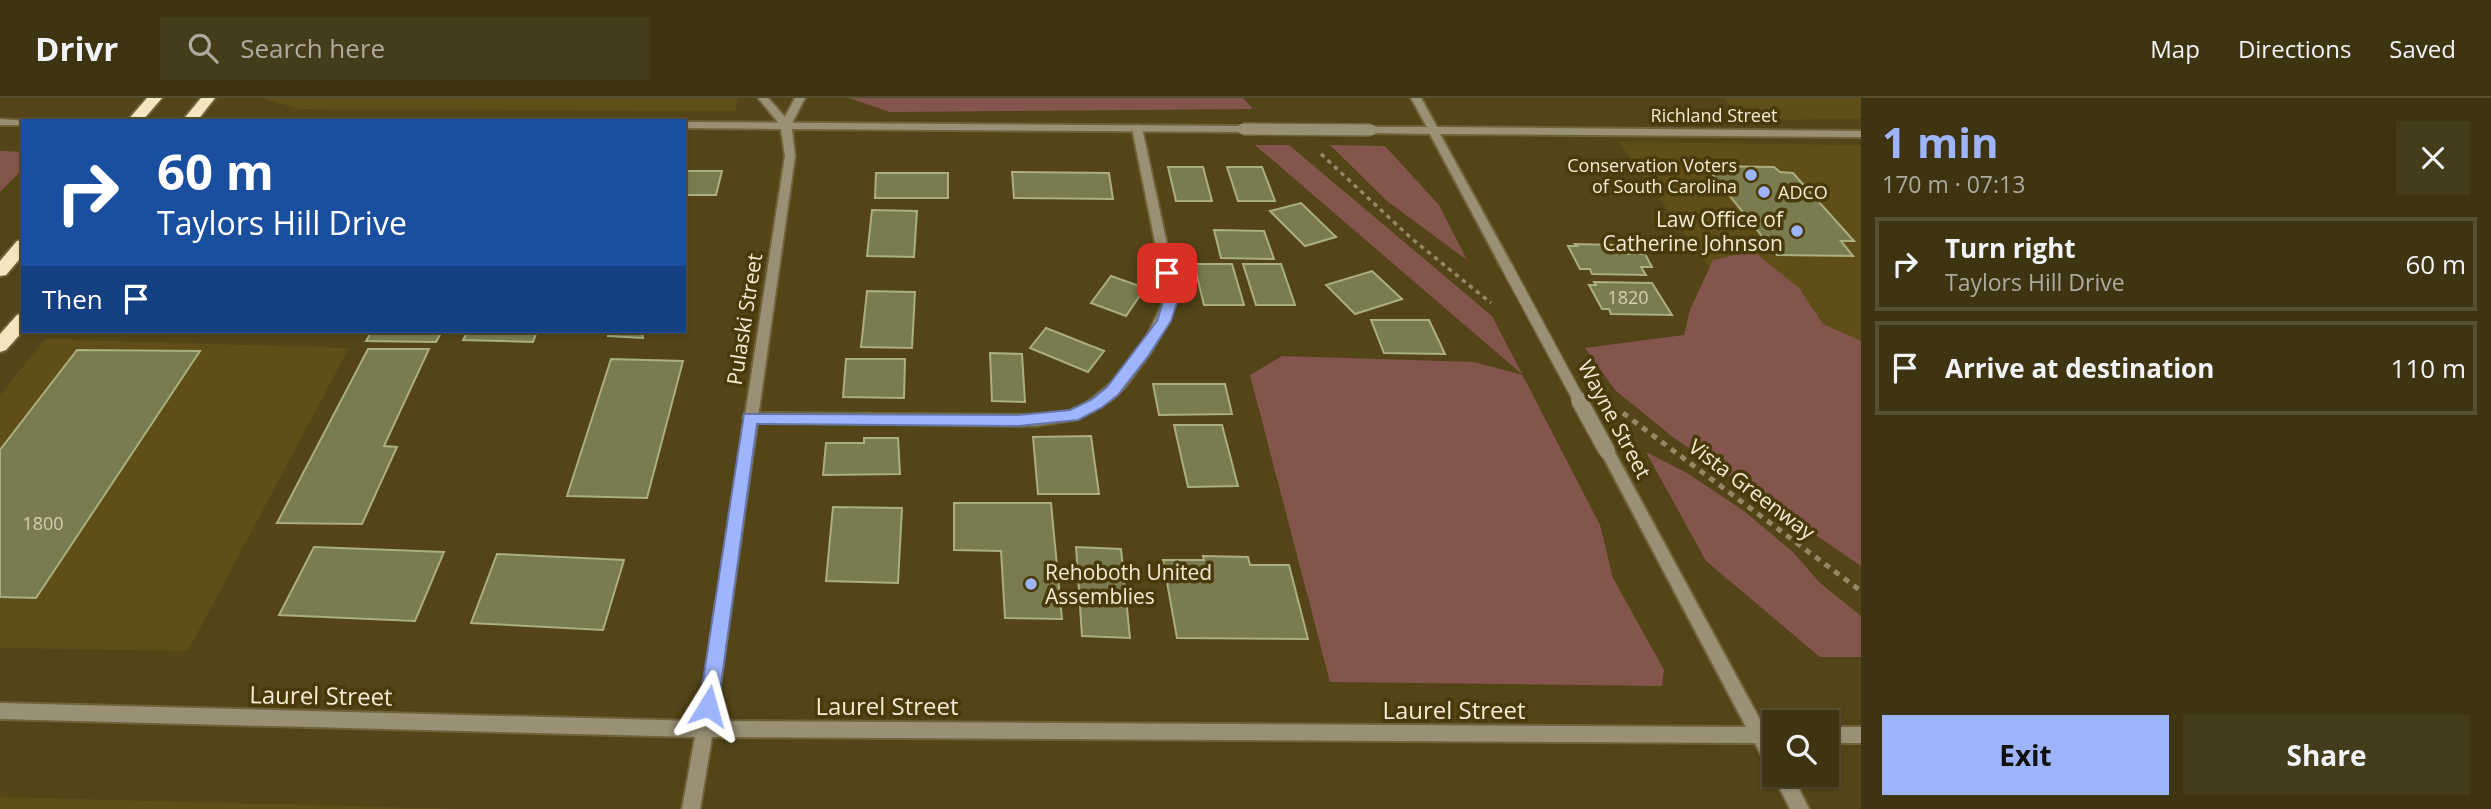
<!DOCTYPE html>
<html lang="en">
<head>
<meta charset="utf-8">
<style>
  :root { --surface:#3e3412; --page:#453c1b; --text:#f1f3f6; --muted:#adaa9f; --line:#574f32; --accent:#9eb4fd }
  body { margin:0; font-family:"Open Sans",sans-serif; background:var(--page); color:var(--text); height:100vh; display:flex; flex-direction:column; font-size:26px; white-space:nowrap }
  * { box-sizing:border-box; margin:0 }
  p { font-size:23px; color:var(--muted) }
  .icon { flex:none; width:38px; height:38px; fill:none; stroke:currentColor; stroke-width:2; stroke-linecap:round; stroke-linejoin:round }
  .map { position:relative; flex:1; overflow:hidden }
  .sheet { display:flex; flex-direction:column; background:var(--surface); width:630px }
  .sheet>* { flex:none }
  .hud { position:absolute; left:21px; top:21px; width:665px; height:214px; border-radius:0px; box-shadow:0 2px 5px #0004,0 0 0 2px var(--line); background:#1a4fa0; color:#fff; overflow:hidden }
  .buttons { position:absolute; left:1762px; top:612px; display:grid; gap:14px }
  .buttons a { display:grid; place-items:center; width:77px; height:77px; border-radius:0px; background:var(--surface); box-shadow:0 2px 5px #0004,0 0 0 2px var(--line); font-size:35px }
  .pin { position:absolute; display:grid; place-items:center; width:60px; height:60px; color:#fff; margin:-30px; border-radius:14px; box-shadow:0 4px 10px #0006 }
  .me { position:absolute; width:77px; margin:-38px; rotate:8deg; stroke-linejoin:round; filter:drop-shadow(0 0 5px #0008) }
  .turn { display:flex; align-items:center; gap:24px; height:147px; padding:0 21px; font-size:32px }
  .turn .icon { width:91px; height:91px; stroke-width:2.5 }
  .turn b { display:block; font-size:49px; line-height:60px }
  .then { display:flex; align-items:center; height:66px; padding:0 21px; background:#0003; gap:14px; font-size:26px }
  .round { display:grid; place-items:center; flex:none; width:74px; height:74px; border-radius:0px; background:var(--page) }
  .overview { display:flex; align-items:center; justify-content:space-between; height:119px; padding:0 21px }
  h1 { font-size:42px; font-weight:700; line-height:52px; color:var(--accent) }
  .button { display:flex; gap:14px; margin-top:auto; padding:14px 21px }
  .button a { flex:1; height:80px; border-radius:0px; background:var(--accent); color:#111; font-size:28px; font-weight:700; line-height:80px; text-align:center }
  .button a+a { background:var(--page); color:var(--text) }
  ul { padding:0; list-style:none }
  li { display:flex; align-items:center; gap:21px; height:94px; margin:0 14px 10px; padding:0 7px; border:4px solid var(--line); border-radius:0px }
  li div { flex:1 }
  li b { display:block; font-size:26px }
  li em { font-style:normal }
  header { display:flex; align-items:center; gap:42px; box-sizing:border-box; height:98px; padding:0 35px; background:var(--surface); border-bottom:2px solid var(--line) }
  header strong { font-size:33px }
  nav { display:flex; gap:38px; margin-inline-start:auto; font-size:24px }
  .search { width:490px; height:63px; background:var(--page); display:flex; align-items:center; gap:18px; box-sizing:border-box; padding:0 24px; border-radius:0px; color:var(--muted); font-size:26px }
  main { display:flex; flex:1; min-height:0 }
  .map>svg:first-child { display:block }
  .built { fill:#5f4e17 }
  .green { fill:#84554c }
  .building { fill:#7a7c4f; stroke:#abae7f; stroke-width:2 }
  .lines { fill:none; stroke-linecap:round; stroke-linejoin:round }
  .minor-casing { stroke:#70633a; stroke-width:4 }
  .tertiary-casing { stroke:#70633a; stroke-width:4 }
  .trunk-casing { stroke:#70633a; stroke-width:4 }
  .path-far1 { stroke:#948964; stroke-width:3.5; stroke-dasharray:4.5 4.5; stroke-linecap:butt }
  .path { stroke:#948964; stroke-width:5; stroke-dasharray:6 6; stroke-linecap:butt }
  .minor { fill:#999075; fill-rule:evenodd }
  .tertiary { fill:#999075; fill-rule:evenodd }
  .trunk { fill:#f4e6be; fill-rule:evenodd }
  .tertiary-bridge-far1-casing { stroke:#70633a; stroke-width:14; stroke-linecap:butt }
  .tertiary-bridge-casing { stroke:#70633a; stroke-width:19; stroke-linecap:butt }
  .tertiary-bridge-far1 { stroke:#999075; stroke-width:11 }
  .tertiary-bridge { stroke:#999075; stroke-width:16 }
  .route { fill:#9eb4fd; stroke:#6775a4; stroke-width:2 }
  .poi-dot { fill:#9eb4fd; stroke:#483a0b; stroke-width:2.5 }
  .labels { text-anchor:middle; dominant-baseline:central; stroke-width:7; stroke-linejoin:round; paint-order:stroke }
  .far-street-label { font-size:18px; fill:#f3ebd3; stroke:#483a0b }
  .far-poi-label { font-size:18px; fill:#f3ebd3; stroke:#483a0b; text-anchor:end }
  .number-label { font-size:18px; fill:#d5cfb2 }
  .poi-label { font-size:21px; fill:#f3ebd3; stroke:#483a0b; text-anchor:end }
  .street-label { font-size:21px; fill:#f3ebd3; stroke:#483a0b }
  .near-street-label { font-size:24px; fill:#f3ebd3; stroke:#483a0b }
</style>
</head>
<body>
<header>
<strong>Drivr</strong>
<div class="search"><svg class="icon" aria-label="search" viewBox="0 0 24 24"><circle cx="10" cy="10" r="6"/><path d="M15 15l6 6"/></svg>Search here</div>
<nav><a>Map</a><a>Directions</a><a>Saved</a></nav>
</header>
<main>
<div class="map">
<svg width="1861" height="711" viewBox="0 0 1861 711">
  <rect width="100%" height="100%" fill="#534518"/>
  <path class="built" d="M262,0H738L735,13L299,11Z
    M1724,0H1861V21L1743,22Z
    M1619,44L1861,47V381L1769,253Z
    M45,241L349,250L188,553L0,550V297Z
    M0,699L461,711H0Z"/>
  <path class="green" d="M849,0H1243L1253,11L890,14Z
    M1255,47H1289L1492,218L1600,427L1613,480L1664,572L1662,588L1330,584L1250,277L1282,258L1474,264L1523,277Z
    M1330,47L1385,48L1439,107L1467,162L1387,103Z
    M0,53L23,54V71L0,94Z
    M1753,153L1799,190L1823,226L1861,243V468L1674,340L1615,292L1585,250L1684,237L1690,212L1713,162Z
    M1646,354L1687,375L1744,413L1793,454L1819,484L1861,518V559H1820L1706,463Z"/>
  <path class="building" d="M1706,68L1774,69L1780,74L1793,75L1854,143H1841L1853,158L1777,157Z
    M1168,69H1203L1212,103H1176Z
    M1227,69H1262L1275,103H1238Z
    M684,73H722L716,97H684Z
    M1012,74L1109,75L1113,101L1014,100Z
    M876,75H948V100H875Z
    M1301,105L1336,139L1305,148L1270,113Z
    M872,112L917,113L914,159L867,158Z
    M1214,132L1264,133L1274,161L1221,160Z
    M1575,146L1617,147L1622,156H1645L1652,169H1641L1646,177L1592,176L1590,171H1580L1568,148H1577Z
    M1194,166H1232L1244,207H1204Z
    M1243,166H1281L1295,207H1256Z
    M1372,173L1402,201L1355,216L1326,187Z
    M1111,178L1145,190L1126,218L1091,205Z
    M1594,184L1652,185L1672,217L1611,216L1609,211H1602L1589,187H1596Z
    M867,193L915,194L912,250L861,249Z
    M1371,222H1429L1445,256L1384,255Z
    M1046,230L1104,253L1088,274L1030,250Z
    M372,233H442L436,244L366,243Z
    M468,233H537L533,244L463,242Z
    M599,233H671L670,236L642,235L643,240L608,238L609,234Z
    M368,251H429L384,348L397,349L362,426L277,425Z
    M77,252L200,253L36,500L0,499V352Z
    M990,255L1022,256L1025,304L992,303Z
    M611,261L683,263L647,400L567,398Z
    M846,261H905L904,300L843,299Z
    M1153,286H1225L1232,316L1159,317Z
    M1174,327H1222L1238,388L1188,389Z
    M1091,338L1099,396H1038L1033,339Z
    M864,340H898L900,376L823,377L826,345H864Z
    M954,405H1051L1062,521L1005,520L1001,453L954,452Z
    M833,409L902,410L898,485L826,483Z
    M314,449L444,454L415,523L279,517Z
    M1076,449L1121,451L1130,540L1082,538Z
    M497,456L624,462L603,532L471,525Z
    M1203,458L1248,459L1250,467H1289L1308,541L1177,540L1163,462H1204Z"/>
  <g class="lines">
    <g class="minor-casing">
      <path id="minor" d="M758,0H768L785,19L795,0H805L791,27L786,30L782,29Z
        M0,21L27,23H23V27H0Z
        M1137,27L1142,30L1178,198L1163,233L1151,254L1126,288L1111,302L1078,321L1036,328L745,324L743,320L745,316L750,315L1050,317L1069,313L1085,306L1116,281L1142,248L1166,198L1132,30Z"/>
    </g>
    <g class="tertiary-casing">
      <path id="tertiary" d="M1411,0H1421L1437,29L1861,33V39L1440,36L1513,169L1507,173L1501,169L1430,36L1371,35L1366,32L1371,29H1427Z
        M684,24L1243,28L1248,31L1243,34L792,31L795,58L715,623L1746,629L1600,353L1602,349H1612L1764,629H1774V672L1768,670L1755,645L712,639L700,711H682L695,639L0,621V605L698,623L785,58L781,31L684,30Z
        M1827,629H1861V645H1827Z
        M1774,674V677H1792L1809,711H1790L1773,677Z"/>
    </g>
    <g class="trunk-casing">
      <path id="trunk" d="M147,0H162L142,23H127Z
        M201,0H215L197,23H182Z
        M23,142V157L6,177L0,178V163L17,143Z
        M23,215V233L6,252L0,254V236L17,217Z"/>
    </g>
    <path class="path-far1" d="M1321,56L1411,140L1491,205"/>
    <path class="path" d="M1623,315L1861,493"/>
    <use href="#minor" class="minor"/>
    <use href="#tertiary" class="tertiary"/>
    <use href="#trunk" class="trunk"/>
    <g class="tertiary-bridge-far1-casing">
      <path id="tertiary-bridge-far1" d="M1243,31L1371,32
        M1507,169L1580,304"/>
    </g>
    <g class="tertiary-bridge-casing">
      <path id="tertiary-bridge" d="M1579,302L1607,353"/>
    </g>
    <use href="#tertiary-bridge-far1" class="tertiary-bridge-far1"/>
    <use href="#tertiary-bridge" class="tertiary-bridge"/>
  </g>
  <path class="route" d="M1167,171L1174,175L1179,198L1171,223L1149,257L1118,297L1101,310L1078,322L1018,328L757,326L718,608L715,614L708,617L702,614L699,608L744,316L1018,317L1070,312L1091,302L1107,289L1157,223L1165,198L1161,175Z"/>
  <g class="poi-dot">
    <circle cx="1751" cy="77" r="7"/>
    <circle cx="1764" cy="94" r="7"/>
    <circle cx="1797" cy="133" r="7"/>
    <circle cx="1031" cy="486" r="7"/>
  </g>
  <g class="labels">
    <g class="far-street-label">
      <text x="1714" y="17">Richland Street</text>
    </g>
    <g class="far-poi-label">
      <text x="1737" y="67">Conservation Voters<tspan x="1737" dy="21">of South Carolina</tspan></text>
      <text x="1778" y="94" text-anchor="start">ADCO</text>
    </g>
    <g class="number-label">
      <text x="1628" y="199">1820</text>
      <text x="43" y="425">1800</text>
    </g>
    <g class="poi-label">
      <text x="1783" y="121">Law Office of<tspan x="1783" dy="24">Catherine Johnson</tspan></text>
      <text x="1045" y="474" text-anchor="start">Rehoboth United<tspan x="1045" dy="24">Assemblies</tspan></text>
    </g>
    <g class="street-label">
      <text transform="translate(744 221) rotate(-81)">Pulaski Street</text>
      <text transform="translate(1615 321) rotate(62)">Wayne Street</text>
      <text transform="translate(1752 391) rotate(37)">Vista Greenway</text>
    </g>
    <g class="near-street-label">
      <text transform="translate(321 597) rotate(1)">Laurel Street</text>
      <text x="887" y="607">Laurel Street</text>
      <text x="1454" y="611">Laurel Street</text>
    </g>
  </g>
</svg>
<div class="buttons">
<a><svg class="icon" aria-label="search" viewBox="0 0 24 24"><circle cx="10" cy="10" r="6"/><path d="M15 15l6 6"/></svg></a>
</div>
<div class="pin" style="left:1167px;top:175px;background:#d93025"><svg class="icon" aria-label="arrive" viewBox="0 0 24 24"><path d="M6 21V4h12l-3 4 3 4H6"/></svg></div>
<svg class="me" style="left:708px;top:608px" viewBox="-20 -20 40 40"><path d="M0-17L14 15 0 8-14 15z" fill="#9eb4fd" stroke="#fff" stroke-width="4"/></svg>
<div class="hud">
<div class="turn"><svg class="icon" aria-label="right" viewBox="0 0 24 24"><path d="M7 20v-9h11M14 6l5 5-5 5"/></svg><div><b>60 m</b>Taylors Hill Drive</div></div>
<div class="then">Then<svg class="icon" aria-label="arrive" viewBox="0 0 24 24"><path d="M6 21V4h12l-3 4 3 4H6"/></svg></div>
</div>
</div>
<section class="sheet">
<div class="overview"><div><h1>1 min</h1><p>170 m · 07:13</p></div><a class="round"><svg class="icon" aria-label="close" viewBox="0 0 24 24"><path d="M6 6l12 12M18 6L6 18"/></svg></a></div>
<ul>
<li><svg class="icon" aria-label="right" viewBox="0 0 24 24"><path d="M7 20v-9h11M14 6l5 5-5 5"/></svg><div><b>Turn right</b><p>Taylors Hill Drive</p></div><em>60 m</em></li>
<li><svg class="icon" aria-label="arrive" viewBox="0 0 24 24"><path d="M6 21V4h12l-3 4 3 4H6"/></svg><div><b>Arrive at destination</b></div><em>110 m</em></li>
</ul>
<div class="button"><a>Exit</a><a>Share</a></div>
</section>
</main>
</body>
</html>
